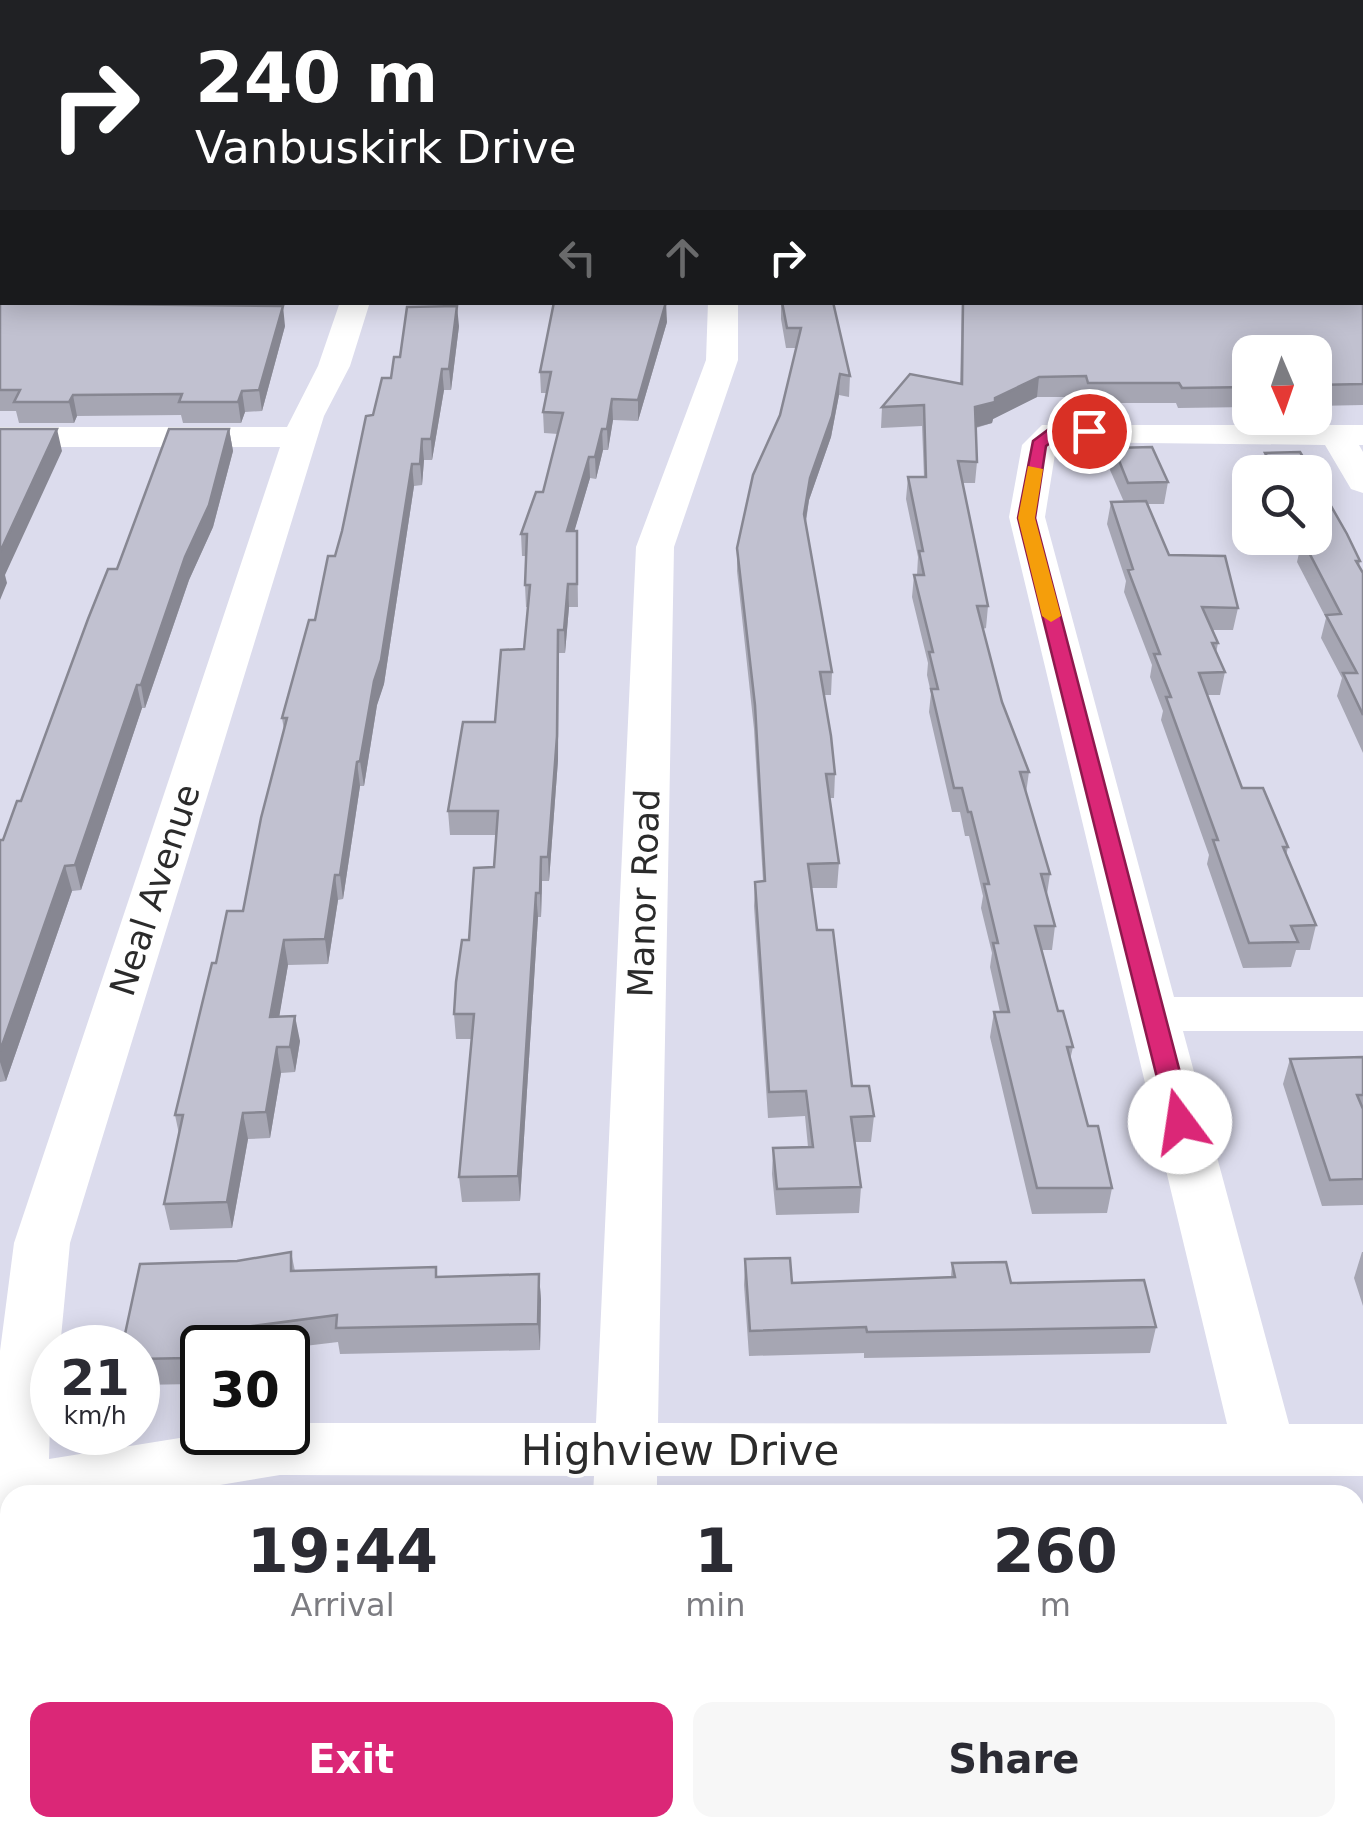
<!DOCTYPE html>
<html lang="en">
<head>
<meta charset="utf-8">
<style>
  :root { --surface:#fff; --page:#f7f7f7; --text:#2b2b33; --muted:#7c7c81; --accent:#db2777 }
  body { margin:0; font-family:"DejaVu Sans",sans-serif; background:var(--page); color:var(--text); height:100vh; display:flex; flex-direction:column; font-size:38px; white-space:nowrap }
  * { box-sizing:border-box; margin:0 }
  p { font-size:32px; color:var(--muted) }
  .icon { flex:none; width:55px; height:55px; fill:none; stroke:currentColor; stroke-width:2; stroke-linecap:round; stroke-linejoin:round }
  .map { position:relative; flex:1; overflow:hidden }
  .drawer { position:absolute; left:0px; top:1485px; width:1365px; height:352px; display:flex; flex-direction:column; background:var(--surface); border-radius:30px 30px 0 0; box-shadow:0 5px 25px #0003 }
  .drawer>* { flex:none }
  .hud { position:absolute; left:0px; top:0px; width:1365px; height:305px; box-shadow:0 5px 25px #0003; background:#202124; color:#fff; overflow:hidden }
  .needle { width:65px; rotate:178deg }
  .tools { position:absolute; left:1232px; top:335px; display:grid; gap:20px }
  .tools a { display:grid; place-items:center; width:100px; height:100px; border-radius:20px; background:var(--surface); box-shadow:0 5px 25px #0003; font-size:50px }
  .speed { position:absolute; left:30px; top:1325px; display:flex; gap:20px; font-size:50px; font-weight:700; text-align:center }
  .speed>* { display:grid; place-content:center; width:130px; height:130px; border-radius:50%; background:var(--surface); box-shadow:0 5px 25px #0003; line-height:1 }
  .speed small { font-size:25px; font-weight:400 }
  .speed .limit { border:5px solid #111; border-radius:15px; background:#fff; color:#111 }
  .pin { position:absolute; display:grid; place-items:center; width:85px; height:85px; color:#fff; margin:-42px; border:5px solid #fff; border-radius:50%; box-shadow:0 2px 10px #0007 }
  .me { position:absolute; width:110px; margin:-55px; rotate:346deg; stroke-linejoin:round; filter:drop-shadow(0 0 8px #0008) }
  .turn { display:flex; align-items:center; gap:35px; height:210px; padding:0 30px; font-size:45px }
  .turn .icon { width:130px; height:130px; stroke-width:2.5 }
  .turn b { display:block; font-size:70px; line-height:85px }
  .lanes { display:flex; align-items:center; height:95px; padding:0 30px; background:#0003; justify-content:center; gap:50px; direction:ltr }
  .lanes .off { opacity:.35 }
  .eta { display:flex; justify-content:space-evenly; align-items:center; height:170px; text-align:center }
  .eta b { font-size:60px; font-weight:700; line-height:70px }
  .action { display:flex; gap:20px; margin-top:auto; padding:20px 30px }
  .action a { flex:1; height:115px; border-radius:20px; background:var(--accent); color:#fff; font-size:40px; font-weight:700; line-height:115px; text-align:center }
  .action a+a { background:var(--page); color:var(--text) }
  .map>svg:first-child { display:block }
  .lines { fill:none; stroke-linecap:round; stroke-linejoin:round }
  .minor { fill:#fff; fill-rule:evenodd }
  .major { fill:#7758f7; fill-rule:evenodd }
  .wall { fill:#a6a6b3 }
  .shaded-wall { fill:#878792 }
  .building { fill:#c1c1d0; stroke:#878792; stroke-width:2.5 }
  .route { fill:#db2777; stroke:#8e194d; stroke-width:2.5 }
  .slow { fill:#f59e0b }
  .labels { text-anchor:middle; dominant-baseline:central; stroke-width:8; stroke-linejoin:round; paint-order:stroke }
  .street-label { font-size:35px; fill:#2b2b2b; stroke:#fff }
  .near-street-label { font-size:42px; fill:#2b2b2b; stroke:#fff }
</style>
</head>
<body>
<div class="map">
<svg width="1363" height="1837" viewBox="0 0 1363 1837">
  <rect width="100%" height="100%" fill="#dcdced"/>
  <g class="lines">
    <path class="minor" d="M165,0H191L192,2H167Z
      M736,0H758L759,2H737Z
      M967,0H990L991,2H969Z
      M1182,0H1205L1206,2H1184Z
      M340,302H370L350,366L324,416L70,1243L60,1348H52L49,1459L217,1432H288V1423H596L636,547L706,360L708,302H738V360L674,547L658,1423L1227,1424L1009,517L1022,445L1042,425H1363V445H1359L1363,452V493L1351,489L1325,445L1062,442L1056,448L1045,517L1174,997H1363V1031H1183L1289,1424H1363V1476H657V1495H593L594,1476L280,1475L160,1495H10V1520L0,1521V1351L14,1243L280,447H0V427H287L318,366Z
      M588,1828H661L663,1837H589Z"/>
    <path class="major" d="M0,268H2V288H0Z
      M1362,277H1363V297H1362Z"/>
  </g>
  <path class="wall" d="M674,0H709V1H674Z
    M1241,0H1359L1361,2H1243Z
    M781,302H833L850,376L849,397L839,395L831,437L809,500L806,522L832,672L831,695H824L835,774L834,798H830L839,863L837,888H811L817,930L852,1086L874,1116L871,1142H855L861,1187L859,1213L776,1215L772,1174L773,1148L808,1147L805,1116L768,1118L754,906L755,882L763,881L754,729L737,571V548L780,415L796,348H786L781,319Z
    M962,302H1363V405L1315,406V352H1250V407L1178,408L1176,403H1085L1083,397H1037L993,419L992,423L976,428L977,462L975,483H963L988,606L986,628L983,629L1002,702L1029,772L1026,793L1050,874L1047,894L1055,926L1052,950H1042L1058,1011L1073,1047L1070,1060L1088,1126L1112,1188L1107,1213L1032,1214L990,1037L994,1012H1000L990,967L992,953L981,908L983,896L969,836H965L960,812H952L929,712L931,693L927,675L928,663L912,597L914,575H917L918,557L906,499L908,477H924L922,426L881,428L882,407L960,384Z
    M0,303L285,326L262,411L245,412L241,423H183L181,415L77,416L74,423H19L16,411H0Z
    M667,322L638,421L613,420L608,450H603L596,479L590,478L574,531H577L578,607H569L565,653H559L558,760L549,881H542L541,917H538L520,1201L462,1202L459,1177L472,1039H456L454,1014L469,940L494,867L496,835H450L448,811L495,722L524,649L528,607H526L525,585L526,556H522L521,534L543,492L558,434L544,433L543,412L547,393H541L540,372Z
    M459,326L451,390H444L432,460H424L422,485L414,486L384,684L377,705L364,786H360L343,899L338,900L328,964L288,965L279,1016L300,1041L295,1072L281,1073L270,1138L248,1139L232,1228L170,1230L164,1204L179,1134L175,1115L216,963L243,911L284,730L282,718L335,556L373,415L400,357Z
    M229,429L233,451L213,527L189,580L145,708H142L81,890L72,891L6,1081L0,1082V840H3L21,801L117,569Z
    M1114,448L1168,482L1164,504H1148L1169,555L1238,608L1233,630H1213L1218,643L1216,653L1225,672L1220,695H1207L1242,788L1288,847L1286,856L1316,925L1310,950H1296L1291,967L1243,968L1207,864L1209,855L1161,720L1163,711L1150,677L1152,665L1124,592L1126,581L1107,524L1111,502H1124L1110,470Z
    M1265,453L1312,472H1261Z
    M1294,538H1315L1360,561L1359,566L1363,573V753L1337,696L1342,678L1321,638L1326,618L1297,562L1300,549Z
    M1363,1057V1205L1322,1206L1283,1084L1290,1059Z
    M291,1252L295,1271L437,1277L539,1274L541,1300L540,1350L340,1354L338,1342L288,1348H202V1359L198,1360L194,1384L138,1385V1348L237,1261Z
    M1362,1252H1363V1306L1354,1278Z
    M745,1259L792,1283L951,1277L952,1263L1011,1283L1156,1327L1150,1353L864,1358V1353L749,1356L744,1285Z
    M1363,1568V1660H1355V1569Z"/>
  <path class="shaded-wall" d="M2,127V146L0,149V130Z
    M666,302L667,322L638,421V400Z
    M283,306L285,326L262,411L259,390Z
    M457,306L459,326L451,390L449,369Z
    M442,369L444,390L432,460L431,439Z
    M840,374L839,395L831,437L809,500L803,537L804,514L810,478Z
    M1039,377L1037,397L993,419L992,423L973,428L975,407Z
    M242,391L245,412L241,423L238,402Z
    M73,395L77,416L74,423L69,402Z
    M612,399L613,420L608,450L607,429Z
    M57,429L62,451L5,575L7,583L0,600V552Z
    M229,429L233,451L213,527L189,580L145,708L141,685Z
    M602,429L603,450L596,479L595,457Z
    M422,439L424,460L422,485L420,464Z
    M589,457L590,478L568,553L567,531Z
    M412,464L414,486L384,684L377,705L364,786L360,761Z
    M568,584L569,607L565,653L564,630Z
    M558,630V760L549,881L548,857Z
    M137,685L142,708L81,890L75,865Z
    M357,762L360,786L343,899L340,875Z
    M541,857L542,881L541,917L540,893Z
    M65,866L72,891L6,1081L0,1062V1051Z
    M335,875L338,900L328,964L325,939Z
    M536,893L538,917L520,1201L518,1176Z
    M284,940L288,965L275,1042L270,1017Z
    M295,1016L300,1041L295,1072L290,1047Z
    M277,1047L281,1073L270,1138L266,1112Z
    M243,1113L248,1139L232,1228L227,1202Z
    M539,1274L541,1300L540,1350L538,1324Z
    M192,1334L198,1360L194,1384L187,1358Z
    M10,1730V1756L0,1758V1732Z
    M469,1828H473V1837H469Z"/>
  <path class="building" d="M0,0H99L97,2H2V74V60H0Z
    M202,0H486V2H201Z
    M550,0H595V2H550Z
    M917,0H963L964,2H918Z
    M1034,0H1164L1166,2H1035Z
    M1256,0H1359L1361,2H1258Z
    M1362,74L1363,80L1362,146Z
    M2,76V127L0,130V78Z
    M1362,148L1363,151V238H1362Z
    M554,302H666L638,400L612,399L607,429H602L595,457H589L567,531H577V584H568L564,630H558L557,736L548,857H541L540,893H536L518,1176L459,1177L474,1014H454L456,982L462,940H469L474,868L494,867L498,811H448L463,722H495L501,650L524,649L530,585H525L527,534H521L536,492H543L563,413L543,412L551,372H540Z
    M782,302H833L850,376L840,374L832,416L810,478L804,514L832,672H820L831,736L835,774H826L839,863L808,864L817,930H833L852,1086H869L874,1116L851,1117L861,1187L777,1189L773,1148L813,1147L806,1091L769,1092L755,882L765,881L755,705L737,548L753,475L780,415L801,328H787Z
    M963,302H1363V384L1315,385V352H1250V387L1182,388L1179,383H1088L1086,376L1039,377L995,398V402L975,407L977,462L958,461L988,606H977L1002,702L1029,772H1020L1050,874H1041L1055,926H1035L1058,1011H1063L1073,1047H1067L1088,1126H1098L1112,1188H1037L994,1012H1009L993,943H998L984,884H989L971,812H968L962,788H954L931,689H938L929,652H933L914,575H924L919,551H923L908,477H926L924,405L882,407L910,374L962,384Z
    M0,303L283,306L259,390L242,391L238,402H179L182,394L73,395L69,402H14L20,390H0Z
    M457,306L449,369H442L431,439H422L420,464H412L381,660L374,681L360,761L357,762L340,875H335L325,939L284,940L270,1017L295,1016L290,1047H277L266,1112L243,1113L227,1202L164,1204L183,1115H175L212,963H216L227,911H243L261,818L287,718H282L309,620H315L328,556H335L342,531L366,416L373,415L382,378H391L394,357H400L407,307Z
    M0,429H57L0,552Z
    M169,429H229L209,505L185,557L141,685H137L75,865L65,866L0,1051V840H3L17,801H21L88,619L108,569H117Z
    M1152,447L1168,482L1128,483L1114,448Z
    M1300,452L1312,472H1276L1265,453Z
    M1315,478L1347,534L1360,561H1356L1363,573V715L1343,673H1357L1326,615L1341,614L1302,539L1315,538Z
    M1146,501L1169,555L1225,556L1238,608L1202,607L1218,643H1212L1225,672L1199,673L1242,788H1263L1288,847H1283L1316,925L1291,926L1298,942L1249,943L1213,840H1218L1166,697H1171L1154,654H1160L1128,570L1133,569L1111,502Z
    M1363,1057V1095H1357L1363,1109V1179L1330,1180L1290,1059Z
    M291,1252V1271L436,1267V1277L539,1274L538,1324L336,1328L337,1315L192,1334L187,1358L138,1359V1348H122L140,1264L237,1261Z
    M790,1258L792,1283L955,1277L952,1263L1006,1262L1011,1283L1144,1280L1156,1327L867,1332L866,1327L750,1331L745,1259Z
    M1363,1568V1632L1361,1626H1355V1569Z
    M10,1634V1730L0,1732V1636Z
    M358,1828H469V1837H358Z
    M782,1828H838L839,1837H783Z"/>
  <path class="route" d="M1089,426L1095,427V434L1059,437L1046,446L1035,518L1193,1122L1190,1128H1171L1168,1122L1018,518L1033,441L1049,429Z"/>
  <path class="slow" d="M1028,466L1043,469L1035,518L1061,616L1051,622L1042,616L1018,518Z"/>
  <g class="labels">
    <g class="street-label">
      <text transform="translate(155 890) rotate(-72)">Neal Avenue</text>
      <text transform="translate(644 893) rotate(-88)">Manor Road</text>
    </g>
    <g class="near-street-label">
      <text x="680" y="1450">Highview Drive</text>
    </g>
  </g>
</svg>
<div class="tools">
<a><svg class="needle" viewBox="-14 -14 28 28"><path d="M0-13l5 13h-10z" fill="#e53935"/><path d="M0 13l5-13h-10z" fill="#7c7c81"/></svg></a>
<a><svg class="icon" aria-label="search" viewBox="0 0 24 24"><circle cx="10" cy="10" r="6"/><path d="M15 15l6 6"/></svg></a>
</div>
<div class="speed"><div>21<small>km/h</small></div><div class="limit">30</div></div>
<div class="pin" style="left:1089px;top:431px;background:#d93025"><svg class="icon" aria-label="arrive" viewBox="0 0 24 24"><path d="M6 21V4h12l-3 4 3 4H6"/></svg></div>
<svg class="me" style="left:1180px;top:1122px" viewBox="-20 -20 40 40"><circle r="19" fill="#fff"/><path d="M0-13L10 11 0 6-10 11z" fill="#db2777"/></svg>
<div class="hud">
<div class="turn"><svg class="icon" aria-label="right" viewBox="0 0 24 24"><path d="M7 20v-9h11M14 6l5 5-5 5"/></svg><div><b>240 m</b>Vanbuskirk Drive</div></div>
<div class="lanes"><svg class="icon off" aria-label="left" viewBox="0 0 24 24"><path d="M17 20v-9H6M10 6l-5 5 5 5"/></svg><svg class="icon off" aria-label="ahead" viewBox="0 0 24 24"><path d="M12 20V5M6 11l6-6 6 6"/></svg><svg class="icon" aria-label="right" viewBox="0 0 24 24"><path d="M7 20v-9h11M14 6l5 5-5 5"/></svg></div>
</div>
<section class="drawer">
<div class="eta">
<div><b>19:44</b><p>Arrival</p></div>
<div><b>1</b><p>min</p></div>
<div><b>260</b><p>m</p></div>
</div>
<div class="action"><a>Exit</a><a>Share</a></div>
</section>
</div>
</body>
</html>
